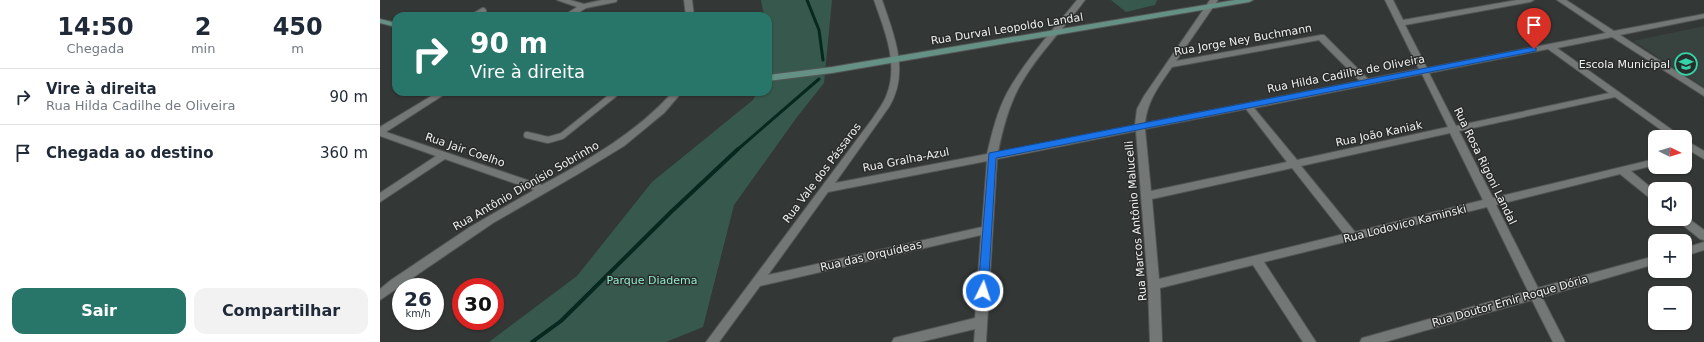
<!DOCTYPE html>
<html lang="pt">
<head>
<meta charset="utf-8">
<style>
  :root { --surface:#fff; --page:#f2f2f3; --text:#1f2937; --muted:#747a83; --line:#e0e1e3; --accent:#28766a }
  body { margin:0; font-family:"DejaVu Sans",sans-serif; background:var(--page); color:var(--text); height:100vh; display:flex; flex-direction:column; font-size:15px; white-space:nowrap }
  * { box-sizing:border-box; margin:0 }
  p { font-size:13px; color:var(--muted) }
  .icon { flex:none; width:22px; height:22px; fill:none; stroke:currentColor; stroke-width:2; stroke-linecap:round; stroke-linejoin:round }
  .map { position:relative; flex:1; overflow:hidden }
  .panel { display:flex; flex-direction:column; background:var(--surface); width:380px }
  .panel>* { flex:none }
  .top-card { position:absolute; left:12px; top:12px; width:380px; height:84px; border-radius:12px; box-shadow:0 1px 3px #0004; background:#28766a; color:#fff; overflow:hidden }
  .needle { width:26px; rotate:95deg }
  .fabs { position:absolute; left:1268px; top:130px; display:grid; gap:8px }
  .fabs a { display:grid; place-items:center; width:44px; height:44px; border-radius:8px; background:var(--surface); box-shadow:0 1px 3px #0004; font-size:20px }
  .speed { position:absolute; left:12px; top:278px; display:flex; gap:8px; font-size:20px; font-weight:700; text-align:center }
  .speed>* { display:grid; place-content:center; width:52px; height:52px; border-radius:50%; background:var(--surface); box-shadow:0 1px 3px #0004; line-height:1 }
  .speed small { font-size:10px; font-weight:400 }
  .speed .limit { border:6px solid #d22; background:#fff; color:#111 }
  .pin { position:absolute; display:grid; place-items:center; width:34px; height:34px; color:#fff; margin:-41px -17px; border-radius:50% 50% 50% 0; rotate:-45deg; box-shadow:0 0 4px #0007 }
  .pin .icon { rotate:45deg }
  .me { position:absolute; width:44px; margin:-22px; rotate:4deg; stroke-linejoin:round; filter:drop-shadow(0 0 3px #0008) }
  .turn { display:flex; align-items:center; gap:14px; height:84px; padding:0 12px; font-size:18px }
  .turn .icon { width:52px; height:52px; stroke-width:2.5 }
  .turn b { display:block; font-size:28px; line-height:34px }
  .eta { display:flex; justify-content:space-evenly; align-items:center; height:68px; text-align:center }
  .eta b { font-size:24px; font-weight:700; line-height:28px }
  .primary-button { display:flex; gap:8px; margin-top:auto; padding:8px 12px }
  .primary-button a { flex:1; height:46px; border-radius:12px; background:var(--accent); color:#fff; font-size:16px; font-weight:700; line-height:46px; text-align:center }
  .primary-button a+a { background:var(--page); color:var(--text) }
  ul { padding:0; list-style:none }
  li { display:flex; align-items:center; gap:12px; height:56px; padding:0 12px; border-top:1px solid var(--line) }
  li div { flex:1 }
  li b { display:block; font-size:15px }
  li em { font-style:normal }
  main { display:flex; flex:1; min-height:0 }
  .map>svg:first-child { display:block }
  .built { fill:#38423e }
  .green { fill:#37594d }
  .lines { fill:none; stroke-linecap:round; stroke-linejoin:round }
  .stream-far1 { stroke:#07281e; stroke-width:3 }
  .stream { stroke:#07281e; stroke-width:4 }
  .lane-casing { stroke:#525554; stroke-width:8 }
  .street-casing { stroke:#525554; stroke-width:2 }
  .secondary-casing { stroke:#525554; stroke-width:2 }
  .lane { stroke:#737776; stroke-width:6 }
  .street { fill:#737776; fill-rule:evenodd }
  .secondary { fill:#659184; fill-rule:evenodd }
  .route { fill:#1a73e8; stroke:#114b97 }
  .labels { text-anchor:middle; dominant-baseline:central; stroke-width:3; stroke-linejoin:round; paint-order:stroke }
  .street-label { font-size:11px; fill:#eef1f0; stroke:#292c2b }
  .poi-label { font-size:11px; fill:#eef1f0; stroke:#292c2b; text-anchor:end }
  .park-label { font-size:11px; fill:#8de9c9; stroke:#292c2b }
</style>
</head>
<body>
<main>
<section class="panel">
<div class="eta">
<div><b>14:50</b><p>Chegada</p></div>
<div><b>2</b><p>min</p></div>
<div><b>450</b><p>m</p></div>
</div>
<ul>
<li><svg class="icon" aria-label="right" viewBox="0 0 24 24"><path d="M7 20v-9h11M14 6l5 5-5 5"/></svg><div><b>Vire à direita</b><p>Rua Hilda Cadilhe de Oliveira</p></div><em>90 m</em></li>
<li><svg class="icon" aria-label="arrive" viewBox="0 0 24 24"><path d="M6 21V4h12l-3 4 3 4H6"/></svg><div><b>Chegada ao destino</b></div><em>360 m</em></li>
</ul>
<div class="primary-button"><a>Sair</a><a>Compartilhar</a></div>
</section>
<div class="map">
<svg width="1324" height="342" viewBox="0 0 1324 342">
  <rect width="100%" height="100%" fill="#333735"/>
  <path class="built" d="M1324,26V87L1253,41Z"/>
  <path class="green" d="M381,0H452L444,83L417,117L354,205L323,327L286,342H109L197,276L272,182L373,100L377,92H388V66L390,62L388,47V16H384Z
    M731,0H777L775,5L746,12Z"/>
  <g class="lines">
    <path class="stream-far1" d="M427,0L439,30L443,60
      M357,150L439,79"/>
    <path class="stream" d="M152,342L181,321L291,212L358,149"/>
    <g class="lane-casing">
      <path id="lane" d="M95,16L103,11
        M147,135L168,140L182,136L237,92"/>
    </g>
    <g class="street-casing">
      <path id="street" d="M177,0H190L204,4L222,0H237L236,2L206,8L193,16H183L197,7Z
        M304,0H312L314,16H306Z
        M494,0H502C514,35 530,72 509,107L455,183L607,154C612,133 617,112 627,93C646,59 673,30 697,0H705C682,31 653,59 636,93C627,112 622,132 618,152L755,125L757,109L764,96L830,0H838L796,61L941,35H944L988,79L1039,69L1005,0H1013L1023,20L1137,0H1154L1150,2L1025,25L1047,68L1226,33L1177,0H1186L1234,31L1324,14V18L1240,35L1324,89V96L1232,37L1177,48L1302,137H1291L1235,97L1079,131L1113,198L1275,159V165L1251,171L1275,191V200L1271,199L1240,174L1116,205L1158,288L1275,256V264L1162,297L1185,342H1173L1152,300L1005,342H980L982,338L986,337L1148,291L1107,207L884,262L936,342H923L873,265L780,288L782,342H770L768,285L756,131L617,159L606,342H594L595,329L540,342H512L514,338L518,337L595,318L601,235L380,286L339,342H326L493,118C498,110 504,103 507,94C519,63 504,29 494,0ZM939,40L980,81L765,123C768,99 779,86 792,67ZM1168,49L1229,93L1076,126L1049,73ZM1042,74L1068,127L917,160L874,108ZM866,109L907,162L771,191L765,129ZM1070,133L1103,200L975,232L921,166ZM607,161L602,227L388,275L448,192ZM912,168L964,234L779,279L772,199Z
        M58,92H68L6,132L162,185C210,159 256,133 293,92H302L284,113L244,146L198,174L113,223L0,300V289L11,280L90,227L154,190L65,159L0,202V193L56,156L0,136V127Z
        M1305,140L1324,151V159L1305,148Z
        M1305,216L1324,230V240L1320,239L1299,222L1298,219H1305Z
        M1324,242V250L1305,256V248Z"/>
    </g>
    <g class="secondary-casing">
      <path id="secondary" d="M855,0H873L869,2L452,73L388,81V75L452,67Z
        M0,19L16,23V27L0,23Z"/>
    </g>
    <use href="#lane" class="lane"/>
    <use href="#street" class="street"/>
    <use href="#secondary" class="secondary"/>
  </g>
  <path class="route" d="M1154,47L1156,48V51L616,158L608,291L607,294L603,296L599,294L598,291L609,153Z"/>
  <defs>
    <g id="school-ring" transform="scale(1.15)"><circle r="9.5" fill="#292c2b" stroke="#32d4a8" stroke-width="1.5"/><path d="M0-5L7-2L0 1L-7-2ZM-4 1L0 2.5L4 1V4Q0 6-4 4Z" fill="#32d4a8"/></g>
  </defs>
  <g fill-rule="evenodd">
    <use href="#school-ring" x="1306" y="64"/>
  </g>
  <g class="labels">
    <g class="street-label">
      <text transform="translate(627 29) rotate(-9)">Rua Durval Leopoldo Landal</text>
      <text transform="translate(863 40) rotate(-10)">Rua Jorge Ney Buchmann</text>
      <text transform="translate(966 74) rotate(-11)">Rua Hilda Cadilhe de Oliveira</text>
      <text transform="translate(999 134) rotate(-12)">Rua João Kaniak</text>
      <text transform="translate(85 150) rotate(19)">Rua Jair Coelho</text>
      <text transform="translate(526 160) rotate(-11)">Rua Gralha-Azul</text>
      <text transform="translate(1105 166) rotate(64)">Rua Rosa Rigoni Landal</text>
      <text transform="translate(442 173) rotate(-53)">Rua Vale dos Pássaros</text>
      <text transform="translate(146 186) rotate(-30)">Rua Antônio Dionísio Sobrinho</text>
      <text transform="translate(756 221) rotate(-95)">Rua Marcos Antônio Malucelli</text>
      <text transform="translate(1025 224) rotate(-14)">Rua Lodovico Kaminski</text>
      <text transform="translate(491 256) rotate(-13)">Rua das Orquídeas</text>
      <text transform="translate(1130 301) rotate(-16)">Rua Doutor Emir Roque Dória</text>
    </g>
    <g class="poi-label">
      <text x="1290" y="64">Escola Municipal</text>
    </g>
    <g class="park-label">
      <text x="272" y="280">Parque Diadema</text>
    </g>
  </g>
</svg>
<div class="fabs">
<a><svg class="needle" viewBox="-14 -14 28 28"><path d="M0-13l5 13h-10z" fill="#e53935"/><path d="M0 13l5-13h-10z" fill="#747a83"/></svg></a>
<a><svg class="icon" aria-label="sound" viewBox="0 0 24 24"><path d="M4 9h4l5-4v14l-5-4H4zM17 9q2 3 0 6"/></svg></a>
<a>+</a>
<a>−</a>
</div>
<div class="speed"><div>26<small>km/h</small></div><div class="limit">30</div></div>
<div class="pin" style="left:1154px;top:49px;background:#d93025"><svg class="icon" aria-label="arrive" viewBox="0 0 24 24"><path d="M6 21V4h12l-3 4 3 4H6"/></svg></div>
<svg class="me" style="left:603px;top:291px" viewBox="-20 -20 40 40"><circle r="17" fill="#1a73e8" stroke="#fff" stroke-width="3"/><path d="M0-11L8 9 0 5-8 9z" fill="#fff"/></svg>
<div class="top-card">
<div class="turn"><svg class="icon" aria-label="right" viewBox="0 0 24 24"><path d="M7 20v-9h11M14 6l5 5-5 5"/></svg><div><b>90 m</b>Vire à direita</div></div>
</div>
</div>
</main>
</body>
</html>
